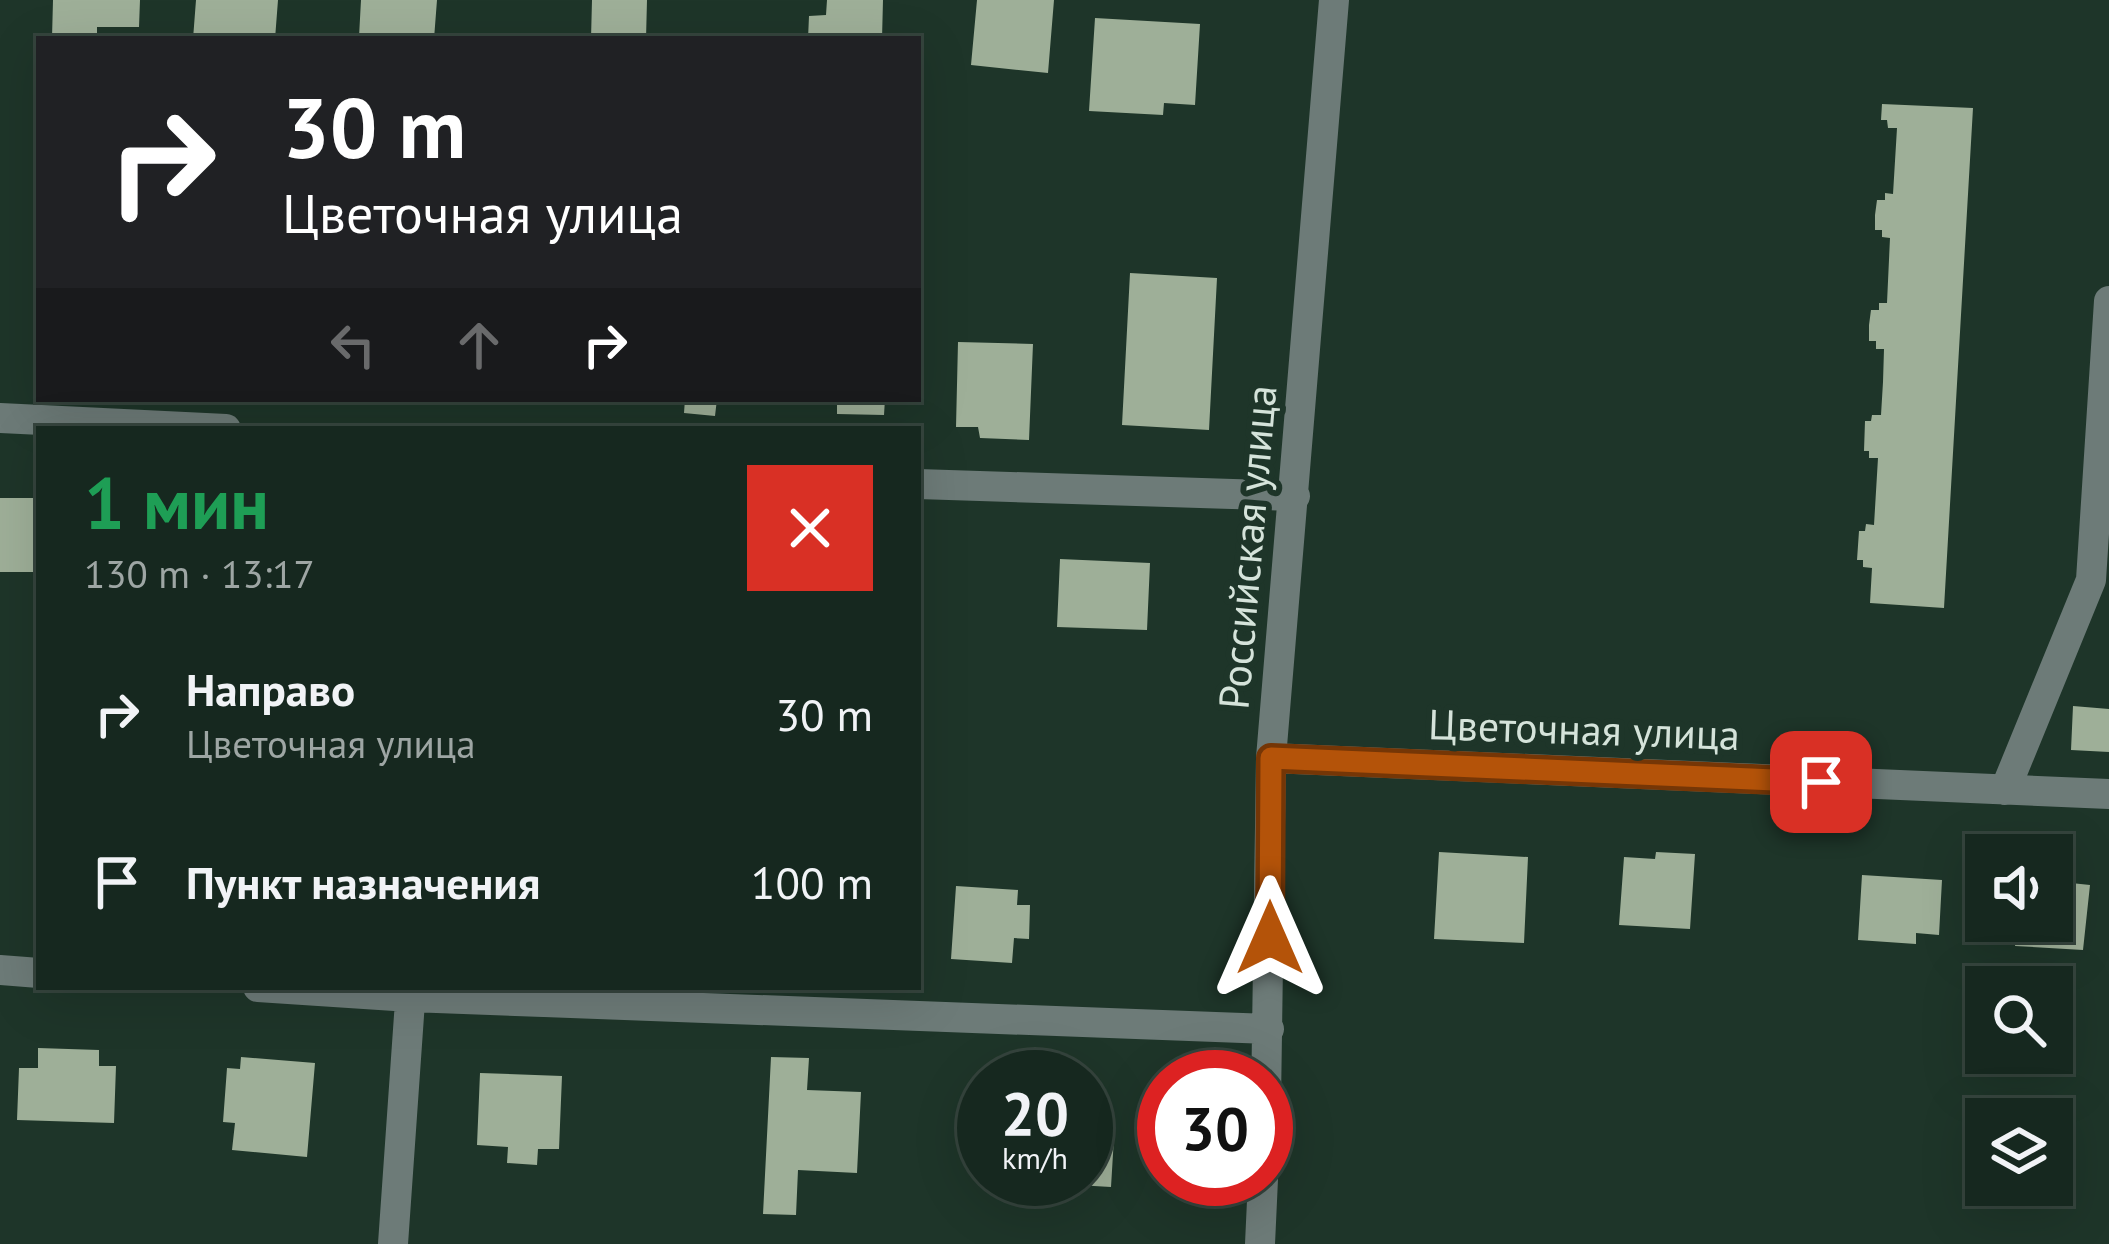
<!DOCTYPE html>
<html lang="ru">
<head>
<meta charset="utf-8">
<style>
  :root { --surface:#16281f; --page:#1f3028; --text:#f1f3f6; --muted:#9ea6a4; --line:#35443d }
  body { margin:0; font-family:"PT Sans",sans-serif; background:var(--page); color:var(--text); height:100vh; display:flex; flex-direction:column; font-size:45px; white-space:nowrap }
  * { box-sizing:border-box; margin:0 }
  p { font-size:39px; color:var(--muted) }
  .icon { flex:none; width:66px; height:66px; fill:none; stroke:currentColor; stroke-width:2; stroke-linecap:round; stroke-linejoin:round }
  .map { position:relative; flex:1; overflow:hidden }
  .sheet { position:absolute; left:36px; top:426px; width:885px; height:564px; display:flex; flex-direction:column; background:var(--surface); border-radius:0px; box-shadow:0 12px 48px #0002,0 0 0 3px var(--line) }
  .sheet>* { flex:none }
  .banner { position:absolute; left:36px; top:36px; width:885px; height:366px; border-radius:0px; box-shadow:0 12px 48px #0002,0 0 0 3px var(--line); background:#202124; color:#fff; overflow:hidden }
  .tools { position:absolute; left:1965px; top:834px; display:grid; gap:24px }
  .tools a { display:grid; place-items:center; width:108px; height:108px; border-radius:0px; background:var(--surface); box-shadow:0 12px 48px #0002,0 0 0 3px var(--line); font-size:60px }
  .speed { position:absolute; left:957px; top:1050px; display:flex; gap:24px; font-size:60px; font-weight:700; text-align:center }
  .speed>* { display:grid; place-content:center; width:156px; height:156px; border-radius:50%; background:var(--surface); box-shadow:0 12px 48px #0002,0 0 0 3px var(--line); line-height:1 }
  .speed small { font-size:30px; font-weight:400 }
  .speed .limit { border:18px solid #d22; background:#fff; color:#111 }
  .pin { position:absolute; display:grid; place-items:center; width:102px; height:102px; color:#fff; margin:-51px; border-radius:24px; box-shadow:0 6px 18px #0006 }
  .me { position:absolute; width:132px; margin:-66px; rotate:0deg; stroke-linejoin:round; filter:drop-shadow(0 0 9px #0008) }
  .turn { display:flex; align-items:center; gap:42px; height:252px; padding:0 48px; font-size:54px }
  .turn .icon { width:156px; height:156px; stroke-width:2.5 }
  .turn b { display:block; font-size:84px; line-height:102px }
  .lanes { display:flex; align-items:center; height:114px; padding:0 48px; background:#0003; justify-content:center; gap:60px; direction:ltr }
  .lanes .off { opacity:.35 }
  .round { display:grid; place-items:center; flex:none; width:126px; height:126px; border-radius:0px; background:var(--page) }
  .headline { display:flex; align-items:center; justify-content:space-between; height:204px; padding:0 48px }
  h1 { font-size:72px; font-weight:700; line-height:90px; color:#1e9e55 }
  ul { padding:0; list-style:none }
  li { display:flex; align-items:center; gap:36px; height:168px; padding:0 48px }
  li div { flex:1 }
  li b { display:block; font-size:45px }
  li em { font-style:normal }
  .map>svg:first-child { display:block }
  .building { fill:#9eaf98 }
  .lines { fill:none; stroke-linecap:round; stroke-linejoin:round }
  .minor { stroke:#6d7b78; stroke-width:30 }
  .route-casing { stroke:#753606; stroke-width:30 }
  .route { stroke:#b45309; stroke-width:21 }
  .labels { text-anchor:middle; dominant-baseline:central; stroke-width:12; stroke-linejoin:round; paint-order:stroke }
  .street-label { font-size:42px; fill:#d5e3da; stroke:#1e3529 }
</style>
</head>
<body>
<div class="map">
<svg width="2109" height="1244" viewBox="0 0 2109 1244">
  <rect width="100%" height="100%" fill="#1e3529"/>
  <path class="building" d="M53,0H140L139,27H97V38H52Z
    M196,0H278L275,39H193Z
    M361,0H437L434,39L359,37Z
    M592,0H647L646,39H591Z
    M827,0H883L882,39H808L809,16L826,15Z
    M977,0H1054L1048,73L971,65Z
    M1095,18L1200,24L1195,105L1164,103L1163,115L1089,111Z
    M1882,104L1973,108L1944,608L1870,603L1872,568L1863,567V560H1857L1859,531H1865L1866,524L1874,525L1878,458H1869V451H1864L1865,421H1871L1872,415H1881L1883,382L1884,349H1876V341H1869V325L1871,310H1879V303H1887L1890,238L1882,237V230H1875V215L1877,200H1885V193L1893,194L1897,128H1888L1887,120H1881Z
    M1130,273L1217,278L1209,430L1122,425Z
    M958,342L1033,344L1029,440L980,438L978,427H956Z
    M685,399H717L715,416L684,413Z
    M837,399H885L884,415L837,414Z
    M0,498H39V572H0Z
    M1060,559L1150,563L1147,630L1057,627Z
    M2073,706L2109,709V752L2071,750Z
    M1439,852L1528,857L1524,943L1434,939Z
    M1656,852L1695,854L1690,929L1619,925L1624,857L1655,859Z
    M1862,875L1942,880L1939,935L1916,933V944L1858,940Z
    M2052,881L2090,885L2083,950L2015,946L2019,921H2052Z
    M956,886L1018,890L1017,905H1030L1029,939L1014,938L1012,963L951,959Z
    M38,1048L99,1050V1066H116L114,1123L17,1120L19,1068H38Z
    M241,1057L315,1063L307,1157L232,1150L235,1123L223,1122L227,1068L240,1069Z
    M771,1057L809,1058L807,1090L861,1092L857,1173L798,1170L796,1215L763,1214Z
    M480,1073L562,1076L559,1149H538L537,1165L507,1163L508,1147L477,1145Z
    M1086,1119L1115,1121L1111,1187L1042,1183V1179H1086Z"/>
  <g class="lines">
    <path class="minor" d="M0,418L226,429
      M918,484L1295,496
      M1271,758L2109,794
      M2005,790L2091,580L2109,301
      M0,970L39,973
      M258,987L410,997L1269,1029
      M1266,1102L1271,758L1334,0
      M393,1244L411,987
      M1260,1244L1263,1179"/>
  </g>
  <g class="lines">
    <g class="route-casing">
      <path id="route" d="M1270,938L1271,758L1821,782"/>
    </g>
    <use href="#route" class="route"/>
  </g>
  <g class="labels">
    <g class="street-label">
      <text transform="translate(1247 547) rotate(-85)">Российская улица</text>
      <text transform="translate(1584 729) rotate(2)">Цветочная улица</text>
    </g>
  </g>
</svg>
<div class="tools">
<a><svg class="icon" aria-label="sound" viewBox="0 0 24 24"><path d="M4 9h4l5-4v14l-5-4H4zM17 9q2 3 0 6"/></svg></a>
<a><svg class="icon" aria-label="search" viewBox="0 0 24 24"><circle cx="10" cy="10" r="6"/><path d="M15 15l6 6"/></svg></a>
<a><svg class="icon" aria-label="layers" viewBox="0 0 24 24"><path d="M12 4l9 5-9 5-9-5zM3 14l9 5 9-5"/></svg></a>
</div>
<div class="speed"><div>20<small>km/h</small></div><div class="limit">30</div></div>
<div class="pin" style="left:1821px;top:782px;background:#d93025"><svg class="icon" aria-label="arrive" viewBox="0 0 24 24"><path d="M6 21V4h12l-3 4 3 4H6"/></svg></div>
<svg class="me" style="left:1270px;top:938px" viewBox="-20 -20 40 40"><path d="M0-17L14 15 0 8-14 15z" fill="#b45309" stroke="#fff" stroke-width="4"/></svg>
<div class="banner">
<div class="turn"><svg class="icon" aria-label="right" viewBox="0 0 24 24"><path d="M7 20v-9h11M14 6l5 5-5 5"/></svg><div><b>30 m</b>Цветочная улица</div></div>
<div class="lanes"><svg class="icon off" aria-label="left" viewBox="0 0 24 24"><path d="M17 20v-9H6M10 6l-5 5 5 5"/></svg><svg class="icon off" aria-label="ahead" viewBox="0 0 24 24"><path d="M12 20V5M6 11l6-6 6 6"/></svg><svg class="icon" aria-label="right" viewBox="0 0 24 24"><path d="M7 20v-9h11M14 6l5 5-5 5"/></svg></div>
</div>
<section class="sheet">
<div class="headline"><div><h1>1 мин</h1><p>130 m · 13:17</p></div><a class="round" style="background:#d93025;color:#fff"><svg class="icon" aria-label="close" viewBox="0 0 24 24"><path d="M6 6l12 12M18 6L6 18"/></svg></a></div>
<ul>
<li><svg class="icon" aria-label="right" viewBox="0 0 24 24"><path d="M7 20v-9h11M14 6l5 5-5 5"/></svg><div><b>Направо</b><p>Цветочная улица</p></div><em>30 m</em></li>
<li><svg class="icon" aria-label="arrive" viewBox="0 0 24 24"><path d="M6 21V4h12l-3 4 3 4H6"/></svg><div><b>Пункт назначения</b></div><em>100 m</em></li>
</ul>
</section>
</div>
</body>
</html>
